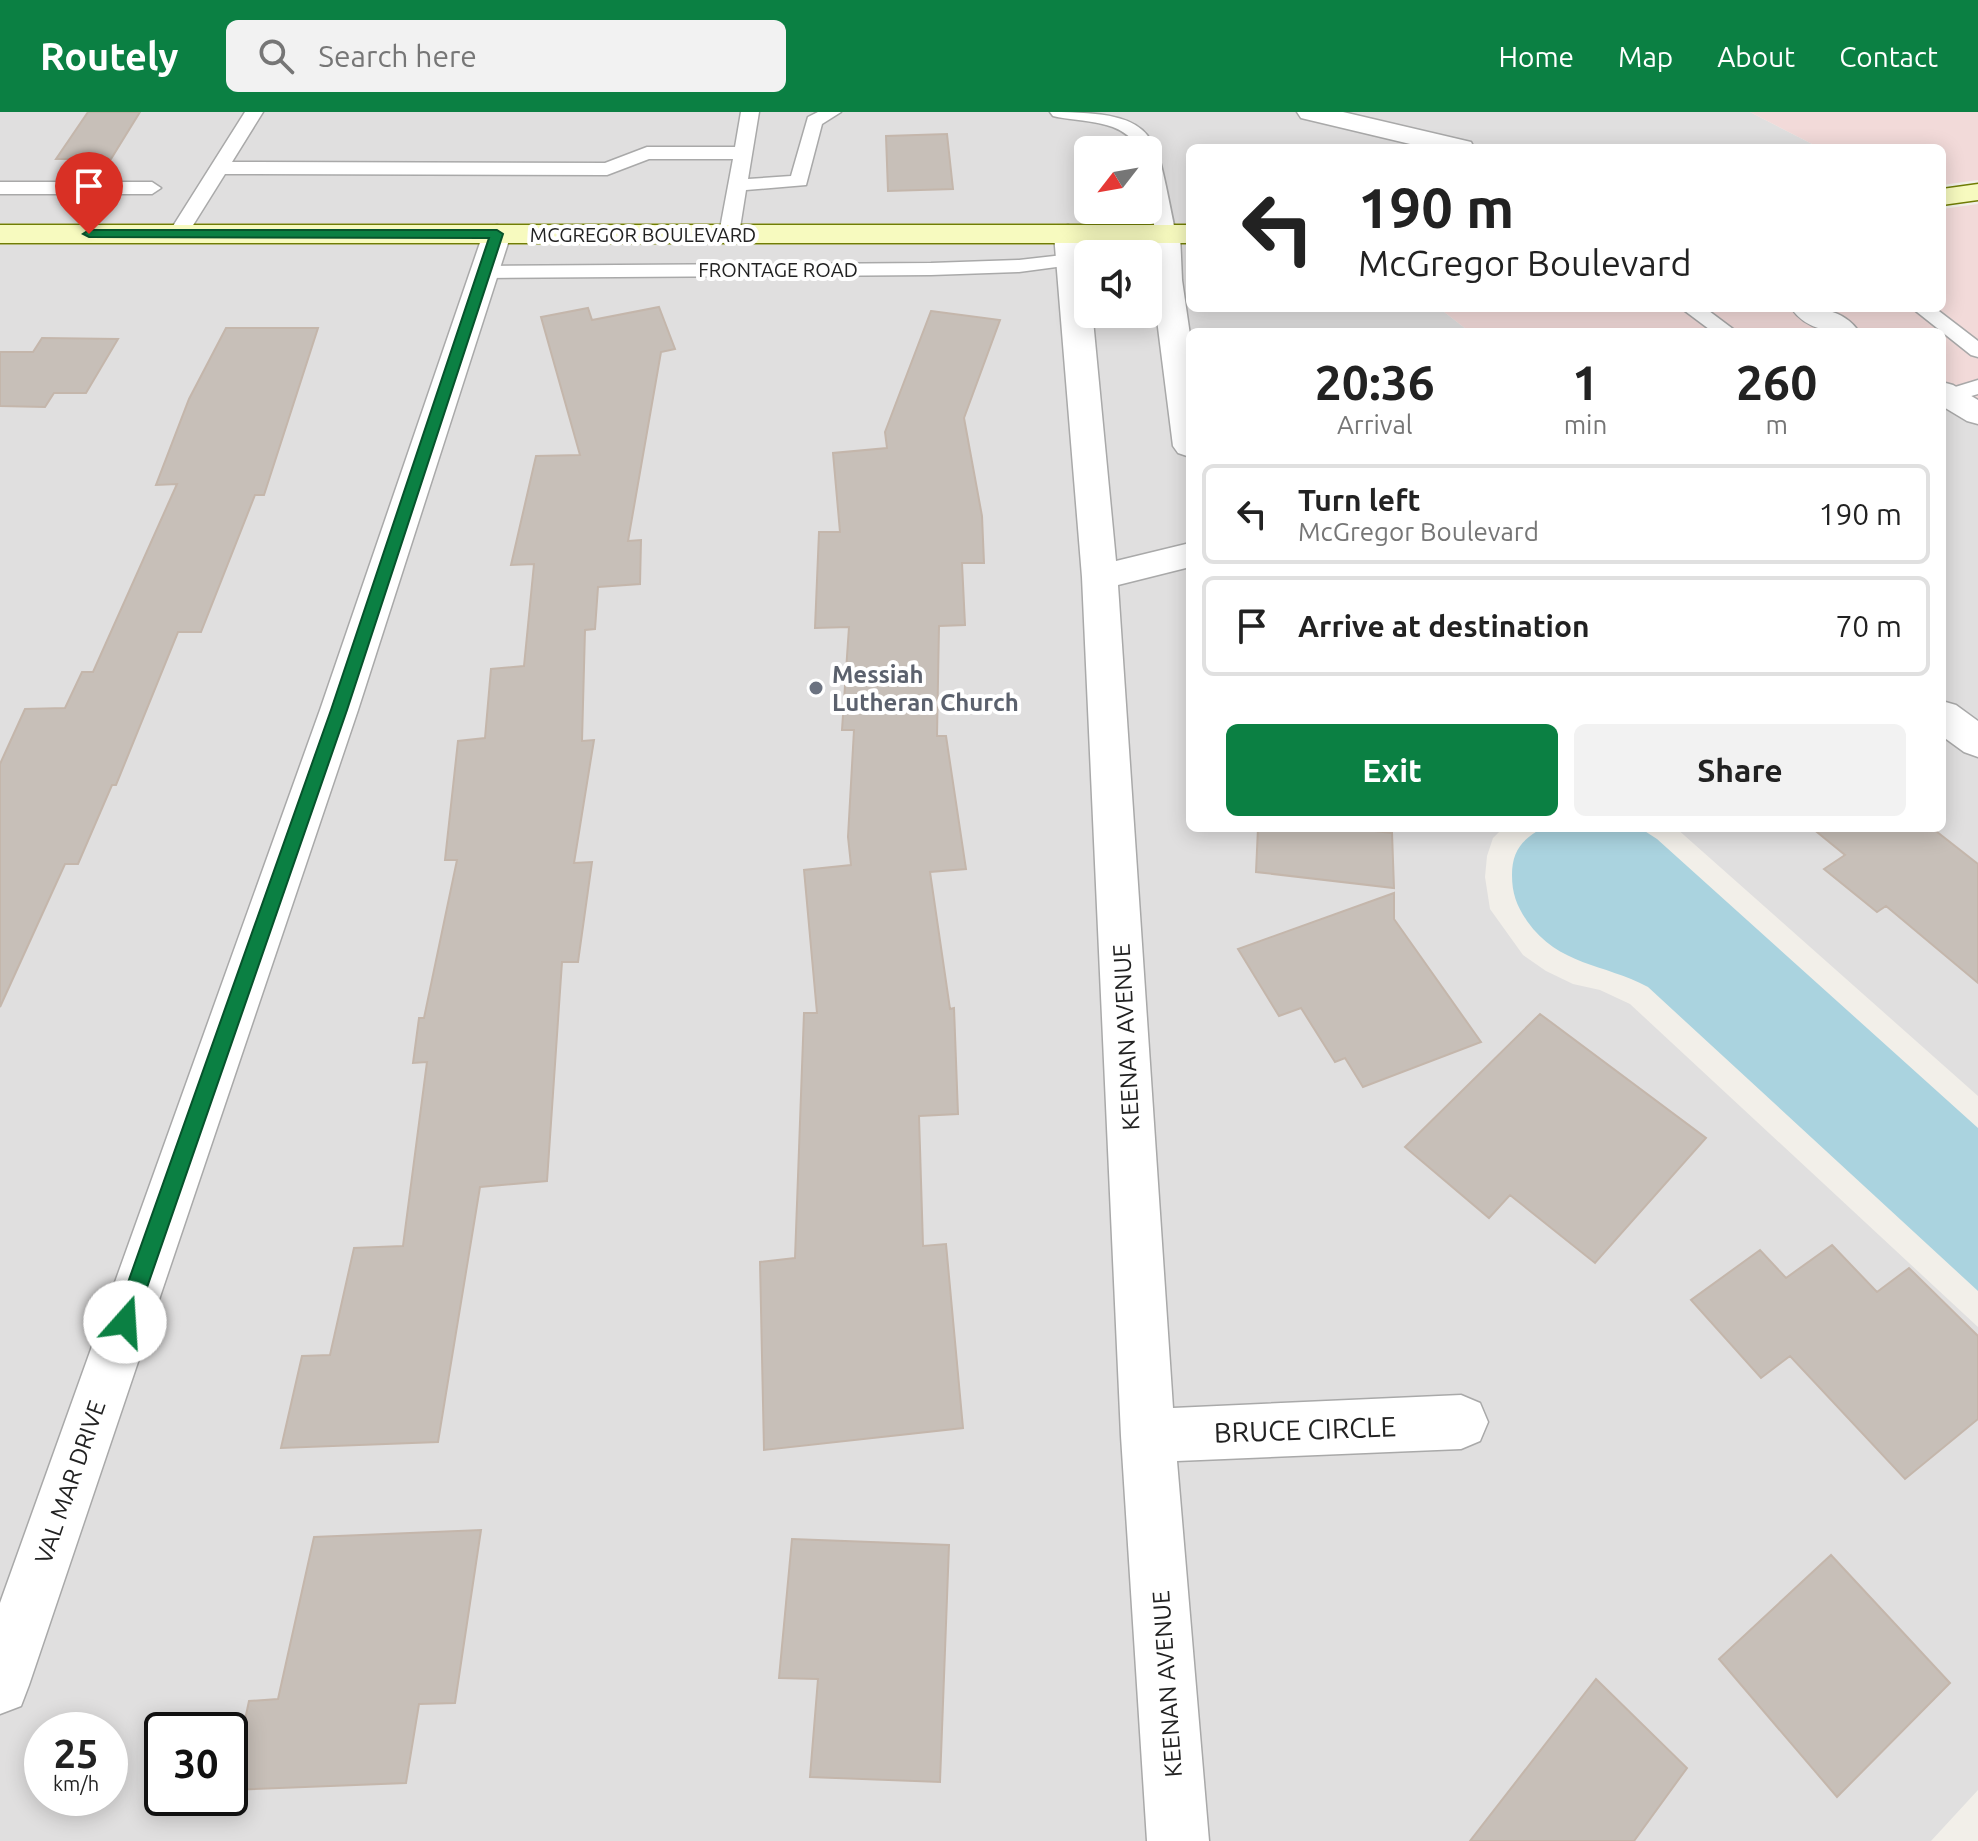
<!DOCTYPE html>
<html lang="en">
<head>
<meta charset="utf-8">
<style>
  :root { --surface:#fff; --page:#f2f2f2; --text:#222; --muted:#767676; --line:#e0e0e0; --accent:#0b8043 }
  body { margin:0; font-family:Ubuntu,sans-serif; background:var(--page); color:var(--text); height:100vh; display:flex; flex-direction:column; font-size:30px; white-space:nowrap }
  * { box-sizing:border-box; margin:0 }
  p { font-size:26px; color:var(--muted) }
  .icon { flex:none; width:44px; height:44px; fill:none; stroke:currentColor; stroke-width:2; stroke-linecap:round; stroke-linejoin:round }
  .map { position:relative; flex:1; overflow:hidden }
  .sheet { position:absolute; left:1186px; top:216px; width:760px; height:504px; display:flex; flex-direction:column; background:var(--surface); border-radius:12px; box-shadow:0 4px 20px #0003 }
  .sheet>* { flex:none }
  .guide { position:absolute; left:1186px; top:32px; width:760px; height:168px; border-radius:12px; box-shadow:0 4px 20px #0003; background:#fff; color:var(--text); overflow:hidden }
  .needle { width:52px; rotate:239deg }
  .fabs { position:absolute; left:1074px; top:24px; display:grid; gap:16px }
  .fabs a { display:grid; place-items:center; width:88px; height:88px; border-radius:12px; background:var(--surface); box-shadow:0 4px 20px #0003; font-size:40px }
  .speed { position:absolute; left:24px; top:1600px; display:flex; gap:16px; font-size:40px; font-weight:700; text-align:center }
  .speed>* { display:grid; place-content:center; width:104px; height:104px; border-radius:50%; background:var(--surface); box-shadow:0 4px 20px #0003; line-height:1 }
  .speed small { font-size:20px; font-weight:400 }
  .speed .limit { border:4px solid #111; border-radius:12px; background:#fff; color:#111 }
  .pin { position:absolute; display:grid; place-items:center; width:68px; height:68px; color:#fff; margin:-82px -34px; border-radius:50% 50% 50% 0; rotate:-45deg; box-shadow:0 0 8px #0007 }
  .pin .icon { rotate:45deg }
  .me { position:absolute; width:88px; margin:-44px; rotate:19deg; stroke-linejoin:round; filter:drop-shadow(0 0 6px #0008) }
  .turn { display:flex; align-items:center; gap:28px; height:168px; padding:0 40px; font-size:36px }
  .turn .icon { width:104px; height:104px; stroke-width:2.5 }
  .turn b { display:block; font-size:56px; line-height:68px }
  .eta { display:flex; justify-content:space-evenly; align-items:center; height:136px; text-align:center }
  .eta b { font-size:48px; font-weight:600; line-height:56px }
  .button { display:flex; gap:16px; margin-top:auto; padding:16px 40px }
  .button a { flex:1; height:92px; border-radius:12px; background:var(--accent); color:#fff; font-size:32px; font-weight:600; line-height:92px; text-align:center }
  .button a+a { background:var(--page); color:var(--text) }
  ul { padding:0; list-style:none }
  li { display:flex; align-items:center; gap:24px; height:100px; margin:0 16px 12px; padding:0 24px; border:4px solid var(--line); border-radius:12px }
  li div { flex:1 }
  li b { display:block; font-size:30px }
  li em { font-style:normal }
  header { display:flex; align-items:center; gap:48px; box-sizing:border-box; height:112px; padding:0 40px; background:var(--accent); color:#fff }
  header strong { font-size:38px }
  nav { display:flex; gap:44px; margin-inline-start:auto; font-size:28px }
  .search { width:560px; height:72px; background:var(--page); display:flex; align-items:center; gap:20px; box-sizing:border-box; padding:0 28px; border-radius:12px; color:var(--muted); font-size:30px }
  .map>svg:first-child { display:block }
  .residential { fill:#e0dfdf; fill-rule:evenodd }
  .commercial { fill:#f2dad9 }
  .water { fill:#aad3df }
  .building { fill:#c7bfb8; stroke:#c4b6ab; stroke-width:2 }
  .lines { fill:none; stroke-linecap:round; stroke-linejoin:round }
  .lane-casing { stroke:#a9a9a9; stroke-width:3 }
  .street-casing { stroke:#a9a9a9; stroke-width:3 }
  .secondary-casing { stroke:#707d05; stroke-width:3 }
  .lane { fill:#fff; fill-rule:evenodd }
  .street { fill:#fff; fill-rule:evenodd }
  .secondary { fill:#f7fabf; fill-rule:evenodd }
  .route { fill:#0b8043; stroke:#07532c; stroke-width:2 }
  .worship-dot { fill:#6b7280; stroke:#fff; stroke-width:3 }
  .labels { text-anchor:middle; dominant-baseline:central; stroke-width:8; stroke-linejoin:round; paint-order:stroke }
  .far-street-label { font-size:20px; fill:#222; stroke:#fff }
  .worship-label { font-size:24px; font-weight:bold; fill:#5b616d; stroke:#fff; text-anchor:start }
  .street-label { font-size:24px; fill:#222; stroke:#fff }
  .near-street-label { font-size:28px; fill:#222; stroke:#fff }
</style>
</head>
<body>
<header>
<strong>Routely</strong>
<div class="search"><svg class="icon" aria-label="search" viewBox="0 0 24 24"><circle cx="10" cy="10" r="6"/><path d="M15 15l6 6"/></svg>Search here</div>
<nav><a>Home</a><a>Map</a><a>About</a><a>Contact</a></nav>
</header>
<div class="map">
<svg width="1978" height="1729" viewBox="0 0 1978 1729">
  <rect width="100%" height="100%" fill="#f2efe9"/>
  <path class="residential" d="M0,0H1750L1820,36H1190V111H0ZM1088,38H1148V98H1088Z
    M0,133H1190V196H1439L1470,220H1190V716H1503L1493,726L1487,744L1485,765L1490,797L1523,843L1546,859L1573,872L1600,878L1630,892L1978,1215V1678L1931,1729H0ZM1088,142H1148V202H1088ZM42,1618H110V1686H42ZM162,1618H230V1686H162Z
    M1942,285L1978,308V984L1676,716H1942Z"/>
  <path class="commercial" d="M1750,0H1978V68L1942,73V36H1820Z
    M1978,92V308L1942,285V220H1470L1439,196H1942V97Z"/>
  <path class="water" d="M1543,716H1640L1657,727L1978,1016V1179L1648,875C1603,851 1559,854 1527,809C1517,794 1512,782 1512,763C1512,739 1522,727 1543,716Z"/>
  <path class="building" d="M88,0H140L111,47H56Z
    M947,22L953,77L888,79L886,24Z
    M659,195L675,237L661,240L628,429L641,428L640,472L598,475L595,517L585,518L582,629L594,628L574,751L592,750L578,850H562L547,1069L480,1075L438,1330L281,1336L302,1244L330,1243L354,1136L403,1134L427,950L413,951L419,906H424L457,748H445L458,629L485,626L491,557L524,554L534,452L511,453L536,344L580,343L541,205L588,196L592,208Z
    M931,199L1000,208L964,306L982,404L984,451H962L965,513L939,514L937,624H946L966,757L930,760L950,897L954,896L958,1002L919,1004L923,1134L946,1132L963,1316L764,1338L760,1150L795,1146L804,901H817L804,758L851,753L848,725L854,618H842L849,515L815,516L819,420H840L833,341L887,336L885,320Z
    M226,216H318L264,383H255L201,520H178L116,673H112L78,752H65L0,895V652L25,597L65,596L82,560H93L177,372L156,373L189,287Z
    M42,226L118,227L86,281H54L45,295L0,294V240H33Z
    M1258,716H1348L1392,721L1394,776L1256,760Z
    M1812,716H1932L1978,752V871L1886,794L1877,800L1824,757L1845,743Z
    M1394,781V807L1481,930L1363,975L1345,946L1335,950L1301,896L1279,904L1238,837Z
    M1540,902L1706,1026L1595,1151L1510,1083L1489,1106L1405,1035Z
    M1832,1133L1877,1180L1909,1156L1978,1224V1307L1905,1367L1790,1244L1761,1266L1691,1188L1760,1138L1786,1166Z
    M481,1418L455,1591L419,1592L406,1671L230,1678L249,1589L278,1587L314,1425Z
    M792,1427L949,1433L940,1670L810,1665L818,1567L779,1566Z
    M1831,1443L1950,1571L1837,1685L1719,1547Z
    M1596,1567L1687,1656L1634,1729H1470Z"/>
  <g class="lines">
    <g class="lane-casing">
      <path id="lane" d="M245,0H263L232,50L605,51L647,35H735L741,0H759L748,67L791,64L808,5L818,0H841L822,12L806,73L746,78L739,122L729,128L719,122L733,47H649L607,63L225,62L185,126H171L168,122Z
        M1050,0C1165,0 1154,23 1176,122L1173,126L1166,128L1156,122L1148,83V38H1139C1124,6 1082,11 1053,4Z
        M0,70H152L161,76L152,82H0Z
        M1072,142L1079,144L1082,148L1079,152L1019,160L931,163L484,166L474,160L484,154L931,151L1019,148Z
        M1681,196H1705L1737,220H1713Z
        M1912,196H1935L1978,229V245L1971,243Z
        M1978,268V282L1948,291L1942,289V279Z"/>
    </g>
    <g class="street-casing">
      <path id="street" d="M1297,0H1343L1471,30L1474,36H1427L1301,6Z
        M497,113L507,116L511,122L358,598L29,1573L21,1594L0,1602V1491L320,598L483,122L487,116Z
        M1068,113L1078,116C1091,134 1088,179 1088,202H1092L1093,208L1116,449L1190,431V455L1118,473L1173,1296L1461,1283L1480,1291L1488,1310L1480,1329L1461,1337L1177,1349L1209,1729H1147L1121,1324L1082,465L1054,122L1058,116Z
        M1166,113L1176,116L1180,122L1182,168L1190,223V345L1178,341L1173,334L1152,168V122L1156,116Z
        M1791,196C1817,196 1843,196 1859,220C1833,220 1808,220 1791,196Z
        M1942,270L1953,273L1978,288V312L1967,309L1942,294Z
        M1942,589L1956,593L1978,609V645L1964,640L1942,624Z"/>
    </g>
    <g class="secondary-casing">
      <path id="secondary" d="M1978,72V88L1942,93V77Z
        M0,113H1190V131H0Z"/>
    </g>
    <use href="#lane" class="lane"/>
    <use href="#street" class="street"/>
    <use href="#secondary" class="secondary"/>
  </g>
  <path class="route" d="M497,118L503,122L347,598L135,1210L132,1218L125,1221L117,1218L114,1210L331,598L489,126L89,125L83,122L89,118Z"/>
  <circle class="worship-dot" cx="816" cy="576" r="8"/>
  <g class="labels">
    <g class="far-street-label">
      <text x="643" y="122">MCGREGOR BOULEVARD</text>
      <text x="778" y="157">FRONTAGE ROAD</text>
    </g>
    <g class="worship-label">
      <text x="832" y="562">Messiah<tspan x="832" dy="28">Lutheran Church</tspan></text>
    </g>
    <g class="street-label">
      <text transform="translate(1126 925) rotate(-93)">KEENAN AVENUE</text>
      <text transform="translate(70 1370) rotate(-71)">VAL MAR DRIVE</text>
      <text transform="translate(1167 1572) rotate(-94)">KEENAN AVENUE</text>
    </g>
    <g class="near-street-label">
      <text transform="translate(1305 1317) rotate(-2)">BRUCE CIRCLE</text>
    </g>
  </g>
</svg>
<div class="fabs">
<a><svg class="needle" viewBox="-14 -14 28 28"><path d="M0-13l5 13h-10z" fill="#e53935"/><path d="M0 13l5-13h-10z" fill="#767676"/></svg></a>
<a><svg class="icon" aria-label="sound" viewBox="0 0 24 24"><path d="M4 9h4l5-4v14l-5-4H4zM17 9q2 3 0 6"/></svg></a>
</div>
<div class="speed"><div>25<small>km/h</small></div><div class="limit">30</div></div>
<div class="pin" style="left:89px;top:122px;background:#d93025"><svg class="icon" aria-label="arrive" viewBox="0 0 24 24"><path d="M6 21V4h12l-3 4 3 4H6"/></svg></div>
<svg class="me" style="left:125px;top:1210px" viewBox="-20 -20 40 40"><circle r="19" fill="#fff"/><path d="M0-13L10 11 0 6-10 11z" fill="#0b8043"/></svg>
<div class="guide">
<div class="turn"><svg class="icon" aria-label="left" viewBox="0 0 24 24"><path d="M17 20v-9H6M10 6l-5 5 5 5"/></svg><div><b>190 m</b>McGregor Boulevard</div></div>
</div>
<section class="sheet">
<div class="eta">
<div><b>20:36</b><p>Arrival</p></div>
<div><b>1</b><p>min</p></div>
<div><b>260</b><p>m</p></div>
</div>
<ul>
<li><svg class="icon" aria-label="left" viewBox="0 0 24 24"><path d="M17 20v-9H6M10 6l-5 5 5 5"/></svg><div><b>Turn left</b><p>McGregor Boulevard</p></div><em>190 m</em></li>
<li><svg class="icon" aria-label="arrive" viewBox="0 0 24 24"><path d="M6 21V4h12l-3 4 3 4H6"/></svg><div><b>Arrive at destination</b></div><em>70 m</em></li>
</ul>
<div class="button"><a>Exit</a><a>Share</a></div>
</section>
</div>
</body>
</html>
